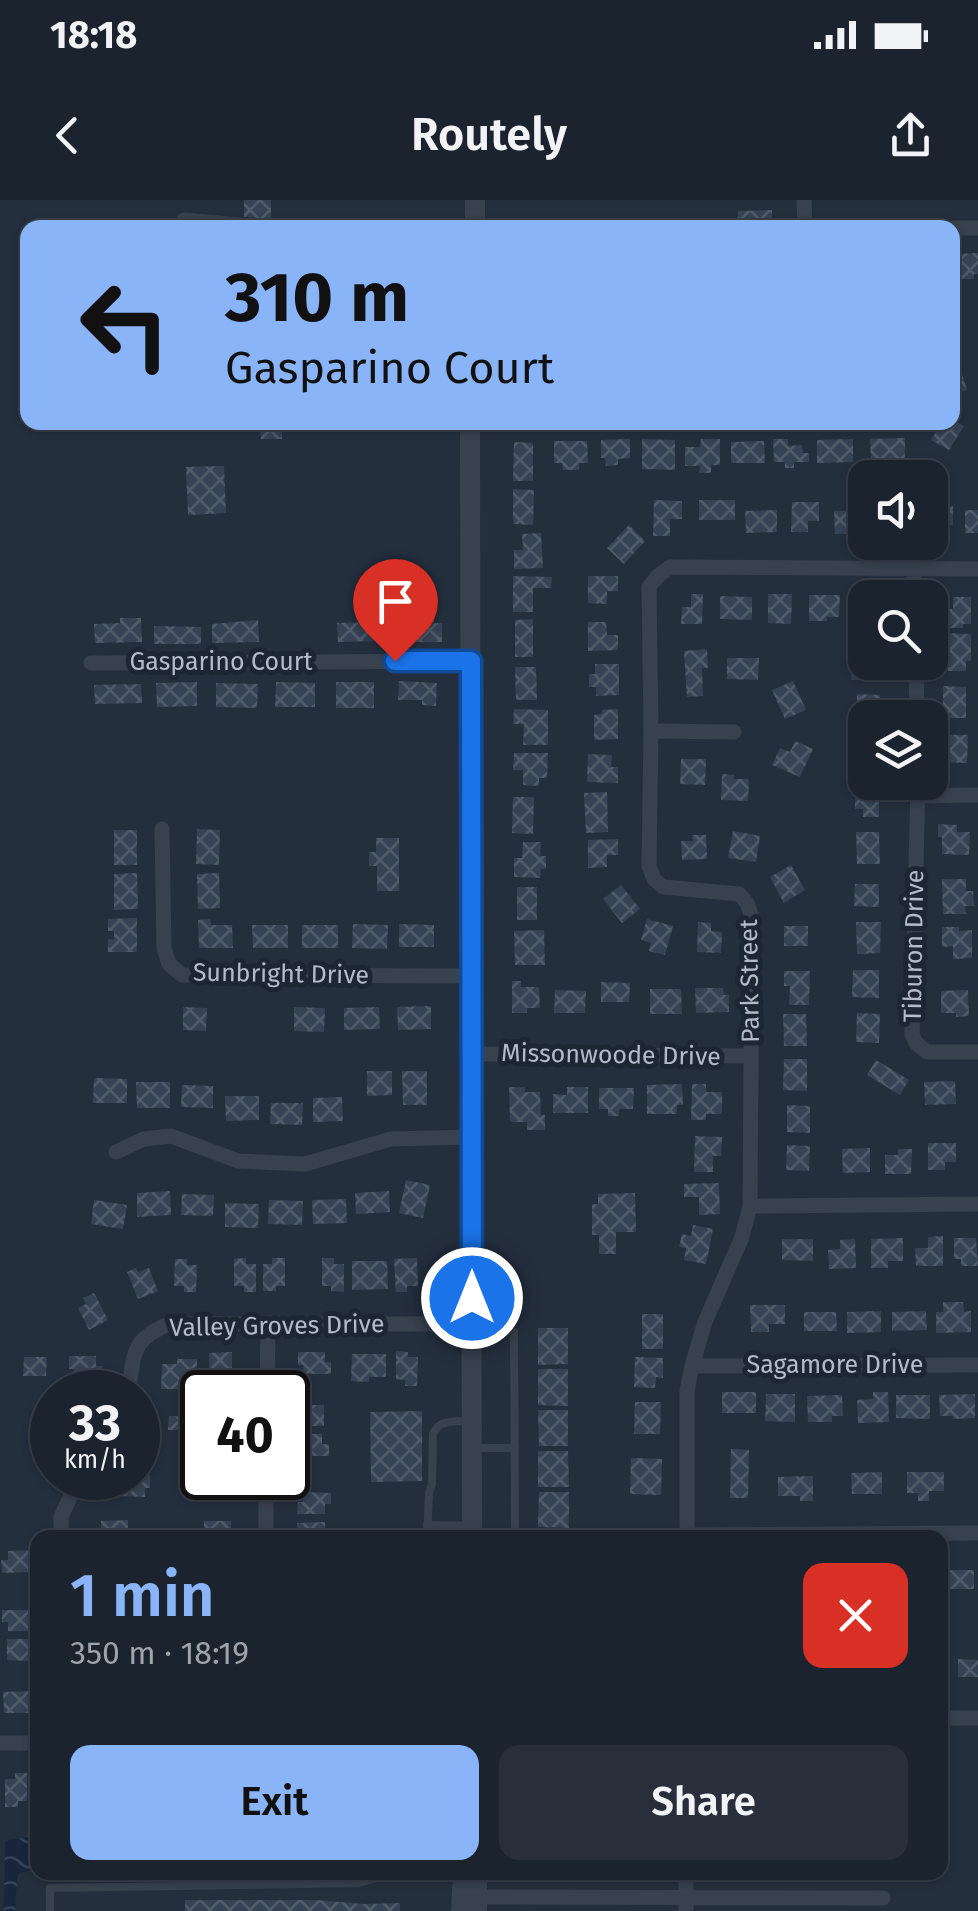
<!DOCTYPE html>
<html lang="en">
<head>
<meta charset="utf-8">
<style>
  :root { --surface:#1b232e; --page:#282f3a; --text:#f1f3f6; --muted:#a0a4aa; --line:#39404a; --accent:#8ab4f8 }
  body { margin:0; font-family:"Fira Sans",sans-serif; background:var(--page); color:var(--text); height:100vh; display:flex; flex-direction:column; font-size:38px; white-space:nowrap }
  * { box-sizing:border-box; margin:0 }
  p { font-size:32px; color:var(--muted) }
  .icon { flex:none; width:55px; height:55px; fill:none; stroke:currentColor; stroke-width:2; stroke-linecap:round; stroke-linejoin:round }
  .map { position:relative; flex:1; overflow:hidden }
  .panel { position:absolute; left:30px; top:1330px; width:918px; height:350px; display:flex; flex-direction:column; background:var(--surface); border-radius:20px; box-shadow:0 2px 8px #0004,0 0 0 2px var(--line) }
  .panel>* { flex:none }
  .guide { position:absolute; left:20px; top:20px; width:940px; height:210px; border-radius:20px; box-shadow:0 2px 8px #0004,0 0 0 2px var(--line); background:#8ab4f8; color:#111; overflow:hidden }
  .controls { position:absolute; left:848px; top:260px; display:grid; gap:20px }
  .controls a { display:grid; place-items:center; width:100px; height:100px; border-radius:20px; background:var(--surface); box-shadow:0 2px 8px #0004,0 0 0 2px var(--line); font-size:50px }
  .speed { position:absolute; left:30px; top:1170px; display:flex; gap:20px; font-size:50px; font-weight:700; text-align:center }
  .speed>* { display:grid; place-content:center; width:130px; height:130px; border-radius:50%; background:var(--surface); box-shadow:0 2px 8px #0004,0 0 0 2px var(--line); line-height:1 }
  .speed small { font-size:25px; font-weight:400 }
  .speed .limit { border:5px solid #111; border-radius:15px; background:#fff; color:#111 }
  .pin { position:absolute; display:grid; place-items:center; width:85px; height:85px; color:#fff; margin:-102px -42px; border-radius:50% 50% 50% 0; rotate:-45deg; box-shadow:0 0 10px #0007 }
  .pin .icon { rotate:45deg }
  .me { position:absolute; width:110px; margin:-55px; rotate:0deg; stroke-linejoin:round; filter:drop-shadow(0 0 8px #0008) }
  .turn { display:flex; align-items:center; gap:35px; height:210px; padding:0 40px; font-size:45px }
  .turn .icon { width:130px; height:130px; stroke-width:2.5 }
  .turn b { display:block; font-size:70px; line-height:85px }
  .round { display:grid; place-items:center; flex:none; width:105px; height:105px; border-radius:20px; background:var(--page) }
  .summary { display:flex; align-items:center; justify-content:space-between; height:170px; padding:0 40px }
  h1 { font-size:60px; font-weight:600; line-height:75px; color:var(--accent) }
  .cta { display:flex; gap:20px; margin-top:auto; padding:20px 40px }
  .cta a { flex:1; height:115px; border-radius:20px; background:var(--accent); color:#111; font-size:40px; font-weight:600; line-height:115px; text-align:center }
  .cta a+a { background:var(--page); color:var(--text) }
  .status { display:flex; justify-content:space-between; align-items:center; height:70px; padding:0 50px; background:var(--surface); direction:ltr }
  .status svg { height:28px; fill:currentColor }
  header { display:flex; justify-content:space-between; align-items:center; height:130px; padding:0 40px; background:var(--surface); font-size:45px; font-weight:600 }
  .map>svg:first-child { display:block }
  .water { fill:url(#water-waves) }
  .building { fill:url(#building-cross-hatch) }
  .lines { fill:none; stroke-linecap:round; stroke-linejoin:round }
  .service { stroke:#38414e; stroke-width:8 }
  .minor { stroke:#38414e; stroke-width:15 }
  .tertiary { stroke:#38414e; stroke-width:20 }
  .route-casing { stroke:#114b97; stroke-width:25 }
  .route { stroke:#1a73e8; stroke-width:18 }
  .labels { text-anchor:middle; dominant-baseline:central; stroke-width:10; stroke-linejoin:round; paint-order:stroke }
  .street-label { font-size:25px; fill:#b4bcc9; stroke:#1d2633 }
</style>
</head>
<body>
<div class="status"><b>18:18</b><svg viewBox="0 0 49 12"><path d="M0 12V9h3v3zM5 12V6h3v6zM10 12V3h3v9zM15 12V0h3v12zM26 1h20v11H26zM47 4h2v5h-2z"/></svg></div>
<header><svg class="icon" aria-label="back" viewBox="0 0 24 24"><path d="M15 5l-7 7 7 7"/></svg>Routely<svg class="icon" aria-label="share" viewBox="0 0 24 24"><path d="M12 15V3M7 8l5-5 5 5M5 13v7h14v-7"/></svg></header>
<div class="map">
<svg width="978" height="1711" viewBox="0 0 978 1711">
  <defs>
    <pattern id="water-waves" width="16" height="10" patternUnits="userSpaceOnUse" patternTransform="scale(2.5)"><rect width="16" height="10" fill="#17263c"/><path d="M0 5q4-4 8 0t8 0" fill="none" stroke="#364457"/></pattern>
    <pattern id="building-cross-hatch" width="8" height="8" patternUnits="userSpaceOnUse" patternTransform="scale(2.5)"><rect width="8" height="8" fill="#364354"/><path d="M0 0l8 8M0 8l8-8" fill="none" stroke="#515c6b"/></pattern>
  </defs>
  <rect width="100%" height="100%" fill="#242f3e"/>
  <path class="water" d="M37,1636V1655L33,1659L32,1670L19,1673L17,1679L15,1711H4L5,1642L9,1640Z"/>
  <path class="building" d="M244,0H271V23H260V18L244,17Z
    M772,10V28H738V11Z
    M978,53V74H974V79H952V54Z
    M956,155L967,190L952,195V156Z
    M952,219L964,226L949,250L931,240L938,229L927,222H952Z
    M260,222H282V239H261Z
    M905,238V258L871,259L870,239Z
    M630,239V258L618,259V265L606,266L605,258H601V240Z
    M642,239L675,240V270L642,269Z
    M701,239H720V265H711V273H699L700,266H685V247H700Z
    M773,239H788V246L802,245L803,253H809V262H794V268H785V262H774Z
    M853,239V262L817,263V240Z
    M554,241H587L588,263H579V270H563L562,263H554Z
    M764,241L765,263H731V242Z
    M514,242L533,243V281H513Z
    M224,266L226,313L188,315L186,267Z
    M513,289L534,290L533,325L513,324Z
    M930,296H946V306H953V325L934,326V333H930Z
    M654,300L682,301V319H670V336H653Z
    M699,300H735V320H699Z
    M792,302H819V321H808V332H791Z
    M777,310V332L746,333L745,311Z
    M865,310V333L835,334L834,311Z
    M965,310H978V333H965Z
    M629,325L645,341L624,364L607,348Z
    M541,333L543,368L514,369V350H523L522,334Z
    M513,376L552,377L551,388H533V412H513Z
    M588,376H618V391H607V404L588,403Z
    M691,394H703L702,424H681L682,407H691Z
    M768,394H792L791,424L768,423Z
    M809,395H840L839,417H827V421H809Z
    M851,395H865V425L850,424Z
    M720,396L752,397V420L720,419Z
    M953,397H971V424H963V428H941L942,409H953Z
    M395,417H434V423H442V442H394Z
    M120,418H141L142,442L95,443L94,424L120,423Z
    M533,419V457H515V420Z
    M258,420L259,442L212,443V424Z
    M376,422V441L338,442L337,423Z
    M588,422H606L607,435H618V450L588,451Z
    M154,426L201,427V444H154Z
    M944,433L971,434V461H966V471H948L949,450H944Z
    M707,449L708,468H702L703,496L687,497L684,451Z
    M852,449L865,450V462H872L871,480H851Z
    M727,458H759L758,480L727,479Z
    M595,464H619V495L596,496V487H589V474H595Z
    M515,467H536L537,500H516Z
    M399,481L437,483L436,506L422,505V500H398Z
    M793,481L806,510L785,519L772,490Z
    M197,482V506L157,507L156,483Z
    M276,482L315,483V507H275Z
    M336,482H374V508H336Z
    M216,483L258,484L257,508L216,507Z
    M141,484L142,503L95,504L94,485Z
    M943,486L966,487V518H943Z
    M857,494L880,495L879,518H865V526H856Z
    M514,509L548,510V545H523L524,524H513Z
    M618,509V539L594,540V515L602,514V510Z
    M943,535H968L967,563L942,562Z
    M795,541L813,549L800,577L772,565L780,548L790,552Z
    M853,541L865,542V569H853Z
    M514,553H548L547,578H539V586L523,585V570H513Z
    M588,554L612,555L611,567H618V583L587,582Z
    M681,559H706L705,585L680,584Z
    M722,574L734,575V579H749L748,601L721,600Z
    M855,585H879V617H863V609H855Z
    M607,592L608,632L586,633L584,593Z
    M513,597H534L533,634L512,633Z
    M938,624L957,625V632H970L969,655L942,654V637H938Z
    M197,629L220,630L219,665L196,664Z
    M114,630H137V665H114Z
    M733,631L760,636L756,662L728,658Z
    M856,632H879L880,664H857Z
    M692,635H706L707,659L682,660L681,641H693Z
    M376,638H399V691H377V666H369V652H376Z
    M618,639V655H607V667L588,668V640Z
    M523,642H541L540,656H546V669H541L540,678L514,677V658H522Z
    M791,665L805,690L784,703L770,677Z
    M137,673L138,709L114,710V674Z
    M219,673L220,708L198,709L197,674Z
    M942,679H966V691H973L974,706H965L966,714H943Z
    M855,684H879V707L854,706Z
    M621,685L640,709L622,723L603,699Z
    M517,687H537V720H517Z
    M137,718V752H108V739H114V731H108V719Z
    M210,719L211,725H232L233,748H199L198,720Z
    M647,719L673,726L665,755L649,751L651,743L641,740Z
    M698,722L711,723V731L722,732L721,753L697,752Z
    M856,722H881L880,753L857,754Z
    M353,724L388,725L387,749L352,748Z
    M399,724L434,725V747H399Z
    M252,725H288V748H253Z
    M302,725H338V748H302Z
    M784,726H808V746H784Z
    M942,727H959V731L972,730V758L953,759V746L942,747Z
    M544,730L545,765H515L514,731Z
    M853,770H879V798L852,797Z
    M784,771H810L809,805H789L790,786H784Z
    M512,781H521V787H539L540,808H527V813H512Z
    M601,782L630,783L629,802H601Z
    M695,788H723L724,795H729V812L696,813Z
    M650,789H681L682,814H650Z
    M555,790L586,791L585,813H554Z
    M968,790L969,816L956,817V813H941V791Z
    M431,806V829L398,830L397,807Z
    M183,807L207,808L206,831L183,830Z
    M294,807L325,808L324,832L294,831Z
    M379,807L380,829L344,830V808Z
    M857,813L880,814L879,843L856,842Z
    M783,814H806L807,846H784Z
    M784,859H807V891L783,890Z
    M876,860L909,880L900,895L867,875Z
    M367,871H392V895L367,896Z
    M402,871H427V905H403Z
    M94,878L127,879V903H93Z
    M955,881L956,904L925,905L924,882Z
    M136,882H170V908H137Z
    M682,884L683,905H677V914H647V885Z
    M692,884H706V892H722V914H706V920H691Z
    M182,885L213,886V908L181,907Z
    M509,887H525V892H540L541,915H545V930H527V922H510Z
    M567,887H588V913H553V894L567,895Z
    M599,888H634L633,909H619V916H608V909H599Z
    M225,896H259V920L226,921Z
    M342,897L343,921L313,922V898Z
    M271,903H303L302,925L270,924Z
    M787,905L810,906V933L787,932Z
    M695,936L722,937L721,956H713V972H694Z
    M928,943H956V962H945V970H928Z
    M787,945L810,946L809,971L786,970Z
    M870,948V972L843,973L842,949Z
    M898,949H912L911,974H885V955H898Z
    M406,980L430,985L423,1018L399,1013Z
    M719,983L720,1014L699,1015V997H684V984Z
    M170,991L171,1015L137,1017V993Z
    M389,991L390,1012L356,1014L355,993Z
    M635,993L636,1032H616V1054H599V1035H592V1004H598V994Z
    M182,994L214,995L213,1016L181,1015Z
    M346,999L347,1023L313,1024L312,1000Z
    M94,1000L127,1005L123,1029L91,1024Z
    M269,1000L303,1001L302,1025L268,1024Z
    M225,1003L259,1004L258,1028L225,1027Z
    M693,1025L713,1029L706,1064L684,1060L686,1048L679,1047L682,1034L691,1036Z
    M943,1036V1066H916L915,1048H928V1037Z
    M903,1038V1061H888V1068H871V1039Z
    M954,1038H976L978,1066H961V1059H954Z
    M782,1039H813V1061L782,1060Z
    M855,1039L856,1068L829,1069L828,1050L840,1049V1040Z
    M246,1058V1064H256V1092H244V1086H234V1059Z
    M272,1058H285V1086H276V1091H263V1064H272Z
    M322,1058H334V1064H344V1092L331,1091V1086H322Z
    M417,1058L418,1086H407V1092H396L394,1059Z
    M175,1059H187V1065H197L196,1092H184V1086H174Z
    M352,1061H387L388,1089L352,1090Z
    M136,1068L138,1072L149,1068L158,1091L138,1099L127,1072Z
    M94,1093L108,1120L89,1130L78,1108L86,1104L83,1098Z
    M943,1102H963L964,1112L971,1111V1132L936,1133V1112H943Z
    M750,1105H785V1124H769V1132H751Z
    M881,1111V1132L847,1133V1112Z
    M926,1111L927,1130L892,1131V1112Z
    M804,1112H836L837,1131H804Z
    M642,1114H663V1149H642Z
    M538,1128H568V1164L538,1165Z
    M396,1151L408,1152V1157H418L417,1186H405V1180L396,1179Z
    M232,1152V1168H237V1187L210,1188L209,1153Z
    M298,1152H325V1162H331V1174H303V1165H298Z
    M352,1154H386V1177H369V1182L351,1181Z
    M69,1156H96V1166H102V1177L74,1178V1169H69Z
    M24,1157H47L46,1176H23Z
    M635,1157L663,1158V1178L656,1177L655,1188L634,1187Z
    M177,1159H197V1185H180V1189H161L162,1164H177Z
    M538,1169H568V1206L538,1205Z
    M722,1192H756V1213H722Z
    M873,1192H888L889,1222L858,1223L857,1200L873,1199Z
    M766,1194H795V1222L765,1221Z
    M975,1194V1218L953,1219V1216H940L939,1195Z
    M842,1195L843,1216H832V1222H808L807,1196Z
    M896,1195H930V1219L896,1218Z
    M635,1202H661L660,1234H634Z
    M306,1205H324V1226H300V1214H307Z
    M538,1210H568V1246H539Z
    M422,1211V1281L371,1282L370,1212Z
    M169,1216L196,1217V1230H168Z
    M300,1234H322V1244H329V1256H306V1246H300Z
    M731,1249L749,1250L748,1298H730Z
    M538,1251H568L569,1287H538Z
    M631,1258L662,1259L661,1295L630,1294Z
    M882,1272V1294H852L851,1273Z
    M907,1272H944V1291H929V1301H918V1293H907Z
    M138,1275H150V1288H145V1297L117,1296L118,1285H123V1278H138Z
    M813,1276V1301H800V1296H778V1277Z
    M303,1292L331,1293V1304H325V1314H297L298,1302H303Z
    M539,1292H569V1328L538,1327Z
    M128,1320V1333H123V1338H95V1330H101V1321Z
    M204,1321H231V1330H237V1338H210V1333H204Z
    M325,1322V1332H330V1338H303V1335H298L297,1323Z
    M35,1350V1362H29V1372L2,1373L1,1360H8V1351Z
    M941,1370H974V1389H942Z
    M2,1410H29V1419H35V1431H8V1422H2Z
    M7,1439H35V1451H29V1461L7,1460Z
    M940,1449H950V1479H940Z
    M958,1459L978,1460V1477H958Z
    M28,1491L29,1501H35V1513H4L3,1492Z
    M15,1573H27V1601H18V1607H5V1579H15Z
    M185,1700H316L364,1704L400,1703V1711H185Z"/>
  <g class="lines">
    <path class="service" d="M514,1132L515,1338
      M476,1248H515
      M427,1325L472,1326
      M427,1338L429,1293L432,1284L433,1234C439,1219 454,1222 468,1221
      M50,1711V1688L359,1683L391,1674L461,1675"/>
    <path class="minor" d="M804,0L805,28
      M184,20L273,28
      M952,28H978
      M914,370L915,398
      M916,462L917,518
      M91,463L471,461
      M651,531L734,532
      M918,582L912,834L916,843L927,852H978
      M918,596L978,595
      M162,629L164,748L169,764L182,775L471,776
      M471,854L751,856
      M116,952L144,939L171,936L238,961L305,964L391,939L471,937
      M750,1006L978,1004
      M692,1166L978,1165
      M128,1192C135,1154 130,1140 169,1124H471
      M267,1192L268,1123
      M687,1335L978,1333
      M61,1338V1317L79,1278
      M266,1338V1278
      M687,1338V1191L692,1166L705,1122L742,1037L750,1006L752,717L747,703L739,694L663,687L654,679L649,666L651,531L649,387L658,376L670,367L978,369
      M940,1518H978
      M0,1543H38
      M471,1697L883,1698
      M686,1711V1672"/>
    <path class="tertiary" d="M475,28V0
      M470,222L472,1338
      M477,1672V1711
      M461,1711L463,1672"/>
  </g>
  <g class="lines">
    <g class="route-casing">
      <path id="route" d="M395,461H471L472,1098"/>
    </g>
    <use href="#route" class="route"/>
  </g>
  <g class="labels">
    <g class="street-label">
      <text x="221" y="462">Gasparino Court</text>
      <text transform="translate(914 746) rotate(-89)">Tiburon Drive</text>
      <text transform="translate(281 774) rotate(1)">Sunbright Drive</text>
      <text transform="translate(750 781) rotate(-91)">Park Street</text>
      <text transform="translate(611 855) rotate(1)">Missonwoode Drive</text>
      <text transform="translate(277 1126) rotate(-1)">Valley Groves Drive</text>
      <text x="835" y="1165">Sagamore Drive</text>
    </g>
  </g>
</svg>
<div class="controls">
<a><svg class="icon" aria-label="sound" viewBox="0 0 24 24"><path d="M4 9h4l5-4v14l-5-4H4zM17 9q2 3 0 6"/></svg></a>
<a><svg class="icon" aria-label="search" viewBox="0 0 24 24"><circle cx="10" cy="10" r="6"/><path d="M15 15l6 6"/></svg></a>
<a><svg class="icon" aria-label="layers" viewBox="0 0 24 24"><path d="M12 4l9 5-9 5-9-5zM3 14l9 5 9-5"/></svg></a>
</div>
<div class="speed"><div>33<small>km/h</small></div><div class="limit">40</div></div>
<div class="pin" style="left:395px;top:461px;background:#d93025"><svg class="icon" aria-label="arrive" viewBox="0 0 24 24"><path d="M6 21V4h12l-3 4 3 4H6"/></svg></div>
<svg class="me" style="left:472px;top:1098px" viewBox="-20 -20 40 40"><circle r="17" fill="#1a73e8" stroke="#fff" stroke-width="3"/><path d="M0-11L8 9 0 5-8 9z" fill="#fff"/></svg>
<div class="guide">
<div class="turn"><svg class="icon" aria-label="left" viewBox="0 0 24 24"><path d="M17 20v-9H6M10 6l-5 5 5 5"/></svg><div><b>310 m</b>Gasparino Court</div></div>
</div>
<section class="panel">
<div class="summary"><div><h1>1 min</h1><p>350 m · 18:19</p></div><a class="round" style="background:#d93025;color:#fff"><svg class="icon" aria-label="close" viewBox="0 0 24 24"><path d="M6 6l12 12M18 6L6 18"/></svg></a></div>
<div class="cta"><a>Exit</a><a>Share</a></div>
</section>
</div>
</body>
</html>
